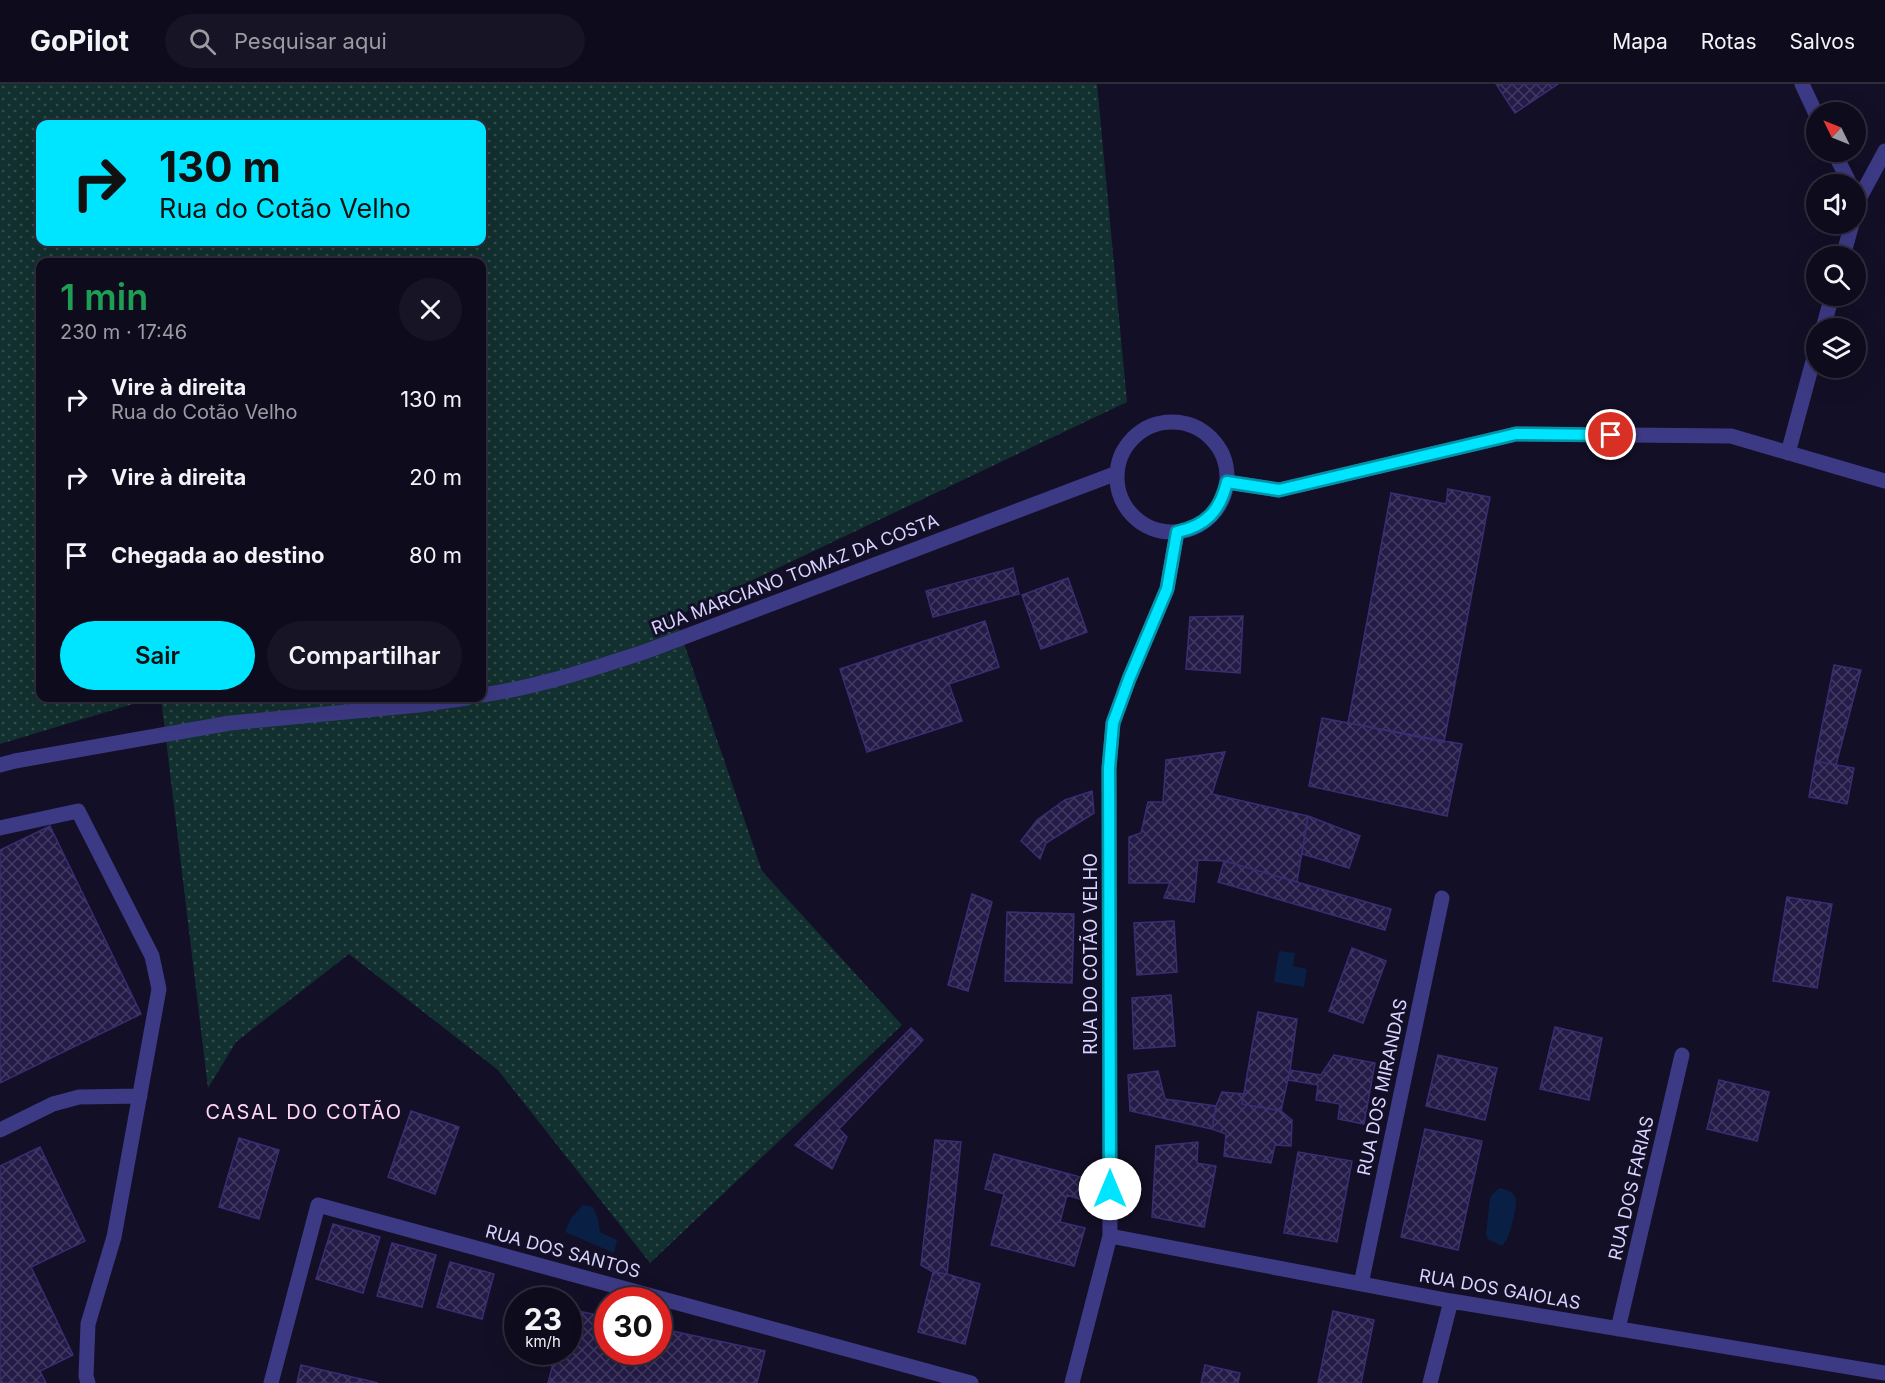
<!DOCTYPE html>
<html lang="pt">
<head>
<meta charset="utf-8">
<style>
  :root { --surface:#0e0b1c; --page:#171425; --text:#f1f3f6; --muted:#9b9ba3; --line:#2e2b3b; --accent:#00e5ff }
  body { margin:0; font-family:Inter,sans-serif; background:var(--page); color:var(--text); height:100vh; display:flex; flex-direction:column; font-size:22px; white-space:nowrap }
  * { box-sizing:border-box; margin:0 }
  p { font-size:20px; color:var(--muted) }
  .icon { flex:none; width:33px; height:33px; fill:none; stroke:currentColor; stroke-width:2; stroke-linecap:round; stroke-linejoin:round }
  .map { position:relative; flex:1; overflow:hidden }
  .drawer { position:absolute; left:36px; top:174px; width:450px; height:444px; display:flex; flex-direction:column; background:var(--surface); border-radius:12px; box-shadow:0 6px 24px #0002,0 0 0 2px var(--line) }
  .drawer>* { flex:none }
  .banner { position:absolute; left:36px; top:36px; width:450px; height:126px; border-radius:12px; box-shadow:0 6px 24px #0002,0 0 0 2px var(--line); background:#00e5ff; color:#111; overflow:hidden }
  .needle { width:39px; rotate:313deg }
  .buttons { position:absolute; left:1806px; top:18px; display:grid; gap:12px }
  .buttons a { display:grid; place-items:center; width:60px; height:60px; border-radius:50%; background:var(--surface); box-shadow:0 6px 24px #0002,0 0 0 2px var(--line); font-size:30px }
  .speed { position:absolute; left:504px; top:1203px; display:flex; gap:12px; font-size:30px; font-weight:700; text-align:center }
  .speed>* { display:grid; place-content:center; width:78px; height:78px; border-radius:50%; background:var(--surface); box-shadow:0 6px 24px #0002,0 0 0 2px var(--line); line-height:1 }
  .speed small { font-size:15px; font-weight:400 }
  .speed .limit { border:9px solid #d22; background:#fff; color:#111 }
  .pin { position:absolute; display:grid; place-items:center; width:51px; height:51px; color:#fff; margin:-26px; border:3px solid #fff; border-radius:50%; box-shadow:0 2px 6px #0007 }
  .me { position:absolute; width:66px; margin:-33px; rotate:0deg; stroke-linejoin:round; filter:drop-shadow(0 0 4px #0008) }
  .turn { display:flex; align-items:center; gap:21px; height:126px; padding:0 24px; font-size:27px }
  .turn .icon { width:78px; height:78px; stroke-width:2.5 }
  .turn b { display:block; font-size:42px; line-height:51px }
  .round { display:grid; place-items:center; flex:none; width:63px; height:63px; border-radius:32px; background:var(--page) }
  .headline { display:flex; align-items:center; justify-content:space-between; height:102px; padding:0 24px }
  h1 { font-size:36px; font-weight:600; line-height:45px; color:#1e9e55 }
  .primary-button { display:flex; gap:12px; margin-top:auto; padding:12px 24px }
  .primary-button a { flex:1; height:69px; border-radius:36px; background:var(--accent); color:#111; font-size:24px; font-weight:600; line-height:69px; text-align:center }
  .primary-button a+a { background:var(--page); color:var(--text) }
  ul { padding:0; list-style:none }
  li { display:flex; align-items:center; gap:18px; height:78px; padding:0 24px }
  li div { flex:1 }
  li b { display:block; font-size:22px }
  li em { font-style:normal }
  header { display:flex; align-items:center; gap:36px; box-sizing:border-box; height:84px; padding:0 30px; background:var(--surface); border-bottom:2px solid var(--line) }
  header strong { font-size:28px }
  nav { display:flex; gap:33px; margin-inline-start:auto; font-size:21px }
  .search { width:420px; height:54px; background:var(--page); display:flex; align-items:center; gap:15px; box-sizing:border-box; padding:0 21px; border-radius:33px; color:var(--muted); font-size:22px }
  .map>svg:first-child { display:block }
  .grass { fill:url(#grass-dots); fill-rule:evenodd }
  .water { fill:#0a1f44 }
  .building { fill:url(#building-cross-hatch); stroke:#3b2d73; stroke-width:1.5 }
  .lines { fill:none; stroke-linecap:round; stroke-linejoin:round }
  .service { stroke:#3d3a85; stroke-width:15 }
  .minor { stroke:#3d3a85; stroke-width:15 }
  .route-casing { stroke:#0095a6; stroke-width:15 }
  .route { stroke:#00e5ff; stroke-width:10 }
  .labels { text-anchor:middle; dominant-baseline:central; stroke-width:6; stroke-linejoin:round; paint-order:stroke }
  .street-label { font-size:18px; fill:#d9d4ff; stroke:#130f26 }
  .neighbourhood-label { font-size:20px; letter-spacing:1.5px; fill:#ffd6f0; stroke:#130f26 }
</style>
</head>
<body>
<header>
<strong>GoPilot</strong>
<div class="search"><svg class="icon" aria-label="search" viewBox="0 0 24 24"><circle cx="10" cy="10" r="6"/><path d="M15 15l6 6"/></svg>Pesquisar aqui</div>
<nav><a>Mapa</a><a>Rotas</a><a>Salvos</a></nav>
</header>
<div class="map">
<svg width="1885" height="1299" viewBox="0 0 1885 1299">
  <defs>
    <pattern id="grass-dots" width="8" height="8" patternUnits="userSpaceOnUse" patternTransform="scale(1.5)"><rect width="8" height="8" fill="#12302f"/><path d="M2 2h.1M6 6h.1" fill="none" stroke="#344d4e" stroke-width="1.8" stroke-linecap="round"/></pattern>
    <pattern id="building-cross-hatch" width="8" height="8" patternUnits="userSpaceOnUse" patternTransform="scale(1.5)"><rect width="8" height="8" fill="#241b47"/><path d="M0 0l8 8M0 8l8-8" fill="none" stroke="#433b63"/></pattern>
  </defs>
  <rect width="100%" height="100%" fill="#130f26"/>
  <path class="grass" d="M0,0H1097L1127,318L675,533L762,787L902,941L650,1179L498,986L349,870L236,958L208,1004L161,614H482V178H40V614H153L0,660ZM40,40H482V158H40Z"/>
  <path class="water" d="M1279,867L1295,869L1293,882L1307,885L1304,903L1274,898Z
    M1499,1104C1521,1108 1517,1119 1513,1136C1510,1147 1509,1154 1502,1162L1488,1155L1486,1150L1490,1113Z
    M583,1121L593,1123L598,1135L600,1148L617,1156L614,1169L565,1148L571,1134Z"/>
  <path class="building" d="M1496,0H1558L1515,29Z
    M1448,405L1490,413L1444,658L1348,639L1391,409L1446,420Z
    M1013,484L1019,510L933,533L926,507Z
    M1068,494L1087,548L1041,565L1022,511Z
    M1243,532L1240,589L1186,585L1190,533Z
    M985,537L999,583L949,600L962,637L867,668L840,585Z
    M1834,581L1861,586L1836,681L1815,677Z
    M1322,634L1462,660L1447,732L1309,702Z
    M1225,668L1212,710L1308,732L1297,798L1224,777L1198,776L1194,818L1164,814L1170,799H1129V753L1141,749L1148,718H1163L1166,676Z
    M1815,677L1854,684L1847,720L1809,713Z
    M1092,707L1094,729L1046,759L1040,775L1021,757L1037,736L1065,716Z
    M1308,732L1360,752L1349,784L1302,770Z
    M50,742L141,930L0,999V766Z
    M1224,777L1391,825L1385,846L1218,798Z
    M972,810L992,818L968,907L948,901Z
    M1787,813L1832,820L1817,904L1773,897Z
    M1007,828L1074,830L1072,899L1005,897Z
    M1174,837L1177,888L1137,891L1134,839Z
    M1352,864L1386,877L1363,939L1329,927Z
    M1171,911L1175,962L1134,965L1132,914Z
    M1258,928L1297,935L1290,986L1281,1027L1242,1020Z
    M1555,943L1602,954L1589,1016L1540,1005Z
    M911,944L923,956L839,1045L847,1053L832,1085L795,1061Z
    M1334,971L1375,979L1364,1040L1338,1035L1340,1020L1316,1016L1318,1001L1288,996L1290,986L1321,991Z
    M1438,971L1497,984L1485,1036L1426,1022Z
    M1158,987L1165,1015L1216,1022L1212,1045L1130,1027L1128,991Z
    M1719,996L1769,1008L1757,1057L1707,1045Z
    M1222,1008L1244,1010L1242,1020L1281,1027L1292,1036L1291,1062L1275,1061L1271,1079L1224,1072L1226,1050L1212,1045L1216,1022Z
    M411,1027L459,1043L435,1110L388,1093Z
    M1425,1045L1482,1057L1458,1166L1401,1153Z
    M239,1054L279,1066L259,1135L219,1123Z
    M935,1056L961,1058L947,1190L933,1188L921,1181Z
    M1198,1058L1197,1079L1216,1082L1204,1143L1152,1133L1156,1062Z
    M40,1063L85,1157L31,1183L73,1271L40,1287L46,1299H0V1082Z
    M1298,1068L1352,1077L1337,1158L1284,1149Z
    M994,1070L1088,1095L1082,1116L1067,1111L1060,1138L1085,1144L1074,1182L991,1161L1004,1110L985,1105Z
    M333,1140L380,1153L363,1209L316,1195Z
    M392,1159L436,1171L422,1223L377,1212Z
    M450,1178L494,1190L482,1235L437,1223Z
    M933,1188L947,1190L980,1200L965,1260L918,1248Z
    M568,1225L608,1233V1268H658V1244L765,1267L757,1299H548L556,1268H568Z
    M1333,1227L1374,1236L1361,1299H1318Z
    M301,1281L378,1299H297Z
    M1205,1281L1240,1289L1238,1299H1201Z"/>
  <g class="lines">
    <path class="service" d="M0,744L78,727L152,872L159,905L114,1153L88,1240L86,1292L88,1299
      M0,1046L53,1020L79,1013L140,1012"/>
    <path class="minor" d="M1802,0L1816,30
      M1834,68L1850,100
      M1858,117L1885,67
      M1843,172L1852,140
      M1823,244L1832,212
      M1117 393a55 55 0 1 1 110 0a55 55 0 1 1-110 0Z
      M1788,369L1816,266
      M1227,398L1279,406L1516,350L1731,352L1885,397
      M482,611C538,603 592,585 647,567L1117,389
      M0,681L15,677L230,639L419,621L467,614
      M1110,1152L1451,1217L1885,1289
      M1361,1200L1442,814
      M1618,1245L1682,971
      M271,1299L318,1121L971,1299
      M1072,1299L1110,1152L1109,684L1113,639L1129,595L1167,505L1177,448
      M1430,1299L1451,1217"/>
  </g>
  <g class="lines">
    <g class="route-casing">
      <path id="route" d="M1110,1105L1109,684L1113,639L1129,595L1167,505L1177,448C1206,442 1220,427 1227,398L1279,406L1516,350L1611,351"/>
    </g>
    <use href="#route" class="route"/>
  </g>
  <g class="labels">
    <g class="street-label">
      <text transform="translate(795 490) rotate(-21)">RUA MARCIANO TOMAZ DA COSTA</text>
      <text transform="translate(1090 870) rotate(-90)">RUA DO COTÃO VELHO</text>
      <text transform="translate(1382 1003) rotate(-78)">RUA DOS MIRANDAS</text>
      <text transform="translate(1631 1104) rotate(-77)">RUA DOS FARIAS</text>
      <text transform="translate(563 1167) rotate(15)">RUA DOS SANTOS</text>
      <text transform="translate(1500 1205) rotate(10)">RUA DOS GAIOLAS</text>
    </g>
    <g class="neighbourhood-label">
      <text x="304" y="1028">CASAL DO COTÃO</text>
    </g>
  </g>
</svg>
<div class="buttons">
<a><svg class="needle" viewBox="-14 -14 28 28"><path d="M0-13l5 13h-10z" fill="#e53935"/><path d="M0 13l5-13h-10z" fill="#9b9ba3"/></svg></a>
<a><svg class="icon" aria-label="sound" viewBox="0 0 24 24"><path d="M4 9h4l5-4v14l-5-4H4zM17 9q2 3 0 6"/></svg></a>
<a><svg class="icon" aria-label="search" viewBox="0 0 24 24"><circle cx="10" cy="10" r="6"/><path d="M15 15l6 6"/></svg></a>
<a><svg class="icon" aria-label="layers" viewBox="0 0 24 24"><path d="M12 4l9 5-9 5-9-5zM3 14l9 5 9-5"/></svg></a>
</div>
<div class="speed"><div>23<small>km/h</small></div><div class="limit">30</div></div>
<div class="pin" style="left:1611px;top:351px;background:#d93025"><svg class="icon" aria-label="arrive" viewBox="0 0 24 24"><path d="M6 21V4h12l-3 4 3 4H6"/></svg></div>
<svg class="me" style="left:1110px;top:1105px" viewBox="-20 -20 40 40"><circle r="19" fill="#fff"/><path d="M0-13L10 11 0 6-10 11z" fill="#00e5ff"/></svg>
<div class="banner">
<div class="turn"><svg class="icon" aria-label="right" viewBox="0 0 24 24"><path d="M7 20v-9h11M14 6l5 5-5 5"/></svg><div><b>130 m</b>Rua do Cotão Velho</div></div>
</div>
<section class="drawer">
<div class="headline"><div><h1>1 min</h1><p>230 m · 17:46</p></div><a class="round"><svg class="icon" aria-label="close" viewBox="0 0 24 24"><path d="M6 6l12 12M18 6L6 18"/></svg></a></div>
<ul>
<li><svg class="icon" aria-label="right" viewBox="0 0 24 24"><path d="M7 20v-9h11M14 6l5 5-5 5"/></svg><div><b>Vire à direita</b><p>Rua do Cotão Velho</p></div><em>130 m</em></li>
<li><svg class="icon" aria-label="right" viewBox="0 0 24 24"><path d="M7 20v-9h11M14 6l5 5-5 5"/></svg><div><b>Vire à direita</b></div><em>20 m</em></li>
<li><svg class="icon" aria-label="arrive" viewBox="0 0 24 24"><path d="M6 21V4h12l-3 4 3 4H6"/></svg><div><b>Chegada ao destino</b></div><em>80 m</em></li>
</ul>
<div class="primary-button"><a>Sair</a><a>Compartilhar</a></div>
</section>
</div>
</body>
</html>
